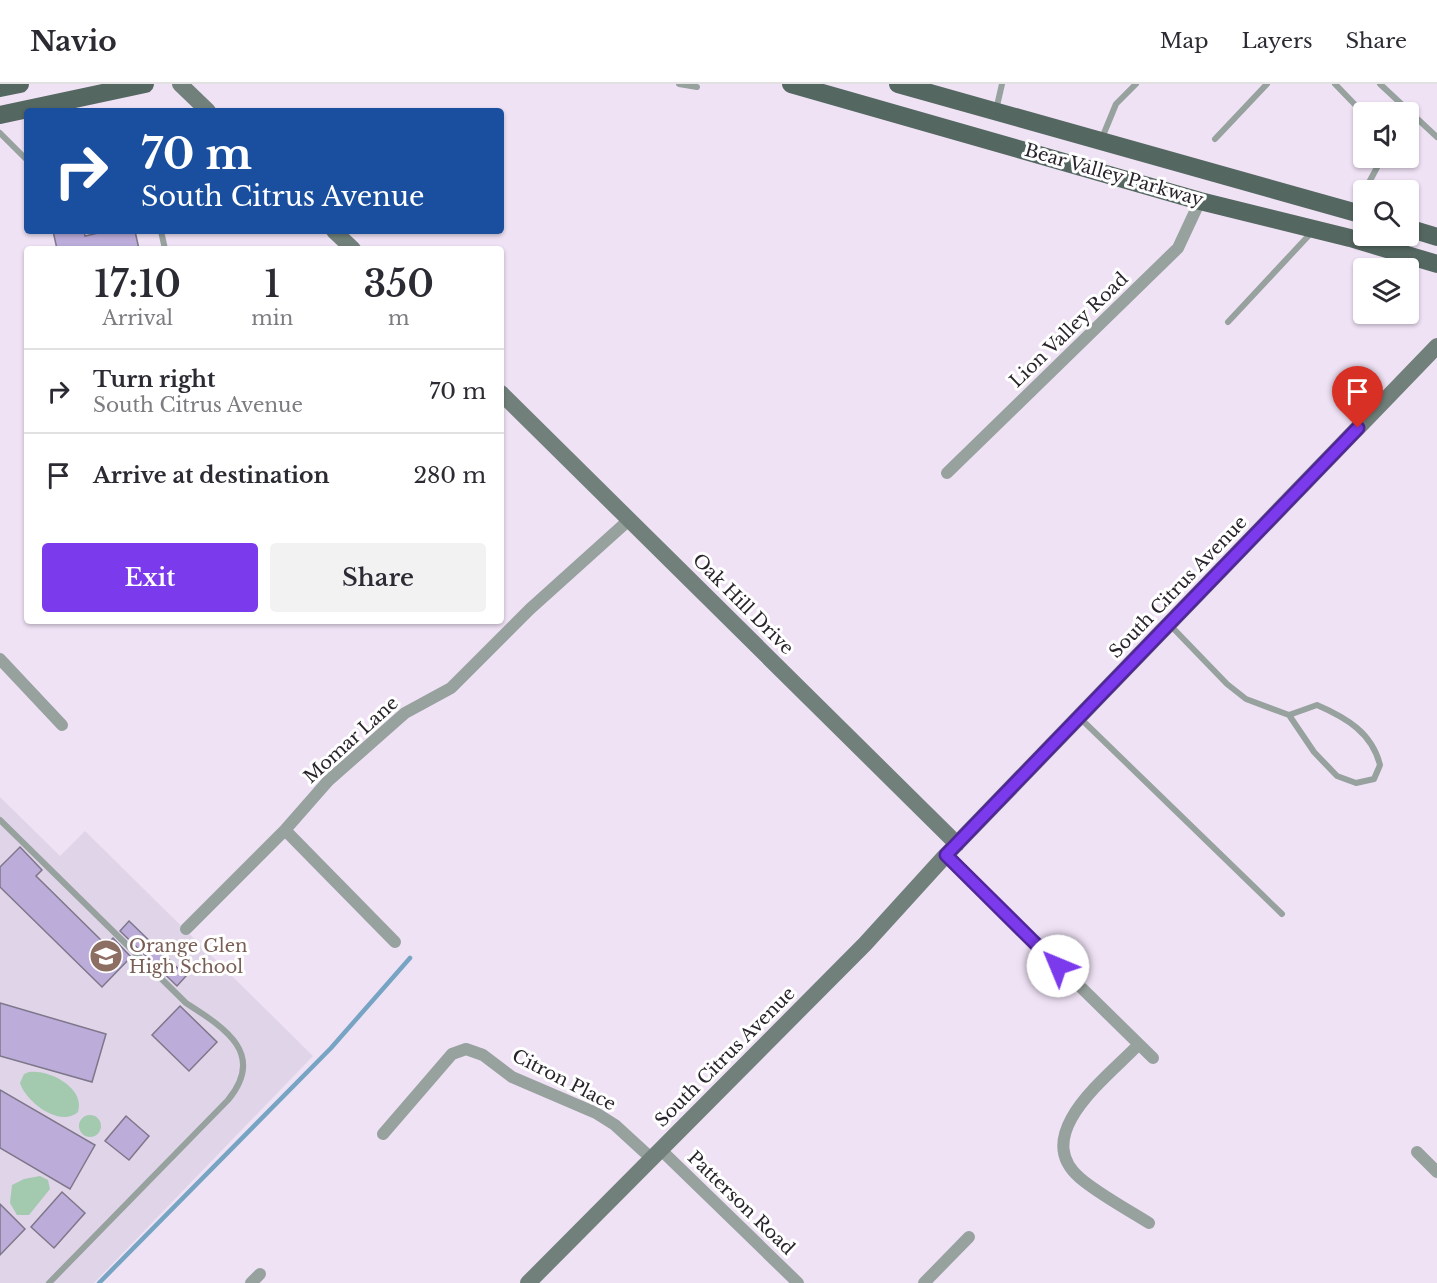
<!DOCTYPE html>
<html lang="en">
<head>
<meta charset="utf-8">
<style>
  :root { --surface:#fff; --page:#f2f2f3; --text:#2b2b33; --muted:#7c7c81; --line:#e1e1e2; --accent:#7c3aed }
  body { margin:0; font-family:"Libre Baskerville",serif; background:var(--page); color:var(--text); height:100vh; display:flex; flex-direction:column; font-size:22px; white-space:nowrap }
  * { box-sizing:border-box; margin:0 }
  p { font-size:20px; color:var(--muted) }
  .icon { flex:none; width:33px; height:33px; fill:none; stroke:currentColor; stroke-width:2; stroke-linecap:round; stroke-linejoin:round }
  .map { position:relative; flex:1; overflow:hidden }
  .sheet { position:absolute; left:24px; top:162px; width:480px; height:378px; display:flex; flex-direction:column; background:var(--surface); border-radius:6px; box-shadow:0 2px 4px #0004 }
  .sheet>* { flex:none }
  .top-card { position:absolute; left:24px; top:24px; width:480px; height:126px; border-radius:6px; box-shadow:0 2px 4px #0004; background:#1a4fa0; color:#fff; overflow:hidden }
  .buttons { position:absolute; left:1353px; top:18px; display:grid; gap:12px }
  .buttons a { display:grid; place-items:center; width:66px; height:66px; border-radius:6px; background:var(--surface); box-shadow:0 2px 4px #0004; font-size:30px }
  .pin { position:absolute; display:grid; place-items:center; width:51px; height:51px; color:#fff; margin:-62px -26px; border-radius:50% 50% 50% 0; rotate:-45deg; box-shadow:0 0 6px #0007 }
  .pin .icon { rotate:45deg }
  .me { position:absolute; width:66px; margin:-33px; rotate:315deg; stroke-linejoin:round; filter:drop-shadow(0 0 4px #0008) }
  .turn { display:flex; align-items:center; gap:21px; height:126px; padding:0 18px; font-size:27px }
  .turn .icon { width:78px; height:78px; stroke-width:2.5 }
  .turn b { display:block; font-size:42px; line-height:51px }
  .eta { display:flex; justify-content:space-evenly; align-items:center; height:102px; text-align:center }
  .eta b { font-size:36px; font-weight:600; line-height:42px }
  .cta { display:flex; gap:12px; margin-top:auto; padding:12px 18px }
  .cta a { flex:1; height:69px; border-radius:6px; background:var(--accent); color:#fff; font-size:24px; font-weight:600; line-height:69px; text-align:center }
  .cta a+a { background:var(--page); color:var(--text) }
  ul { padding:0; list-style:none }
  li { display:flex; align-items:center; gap:18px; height:84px; padding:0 18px; border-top:2px solid var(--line) }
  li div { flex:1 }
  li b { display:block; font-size:22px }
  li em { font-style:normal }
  header { display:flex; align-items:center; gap:36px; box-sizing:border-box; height:84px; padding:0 30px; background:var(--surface); border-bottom:2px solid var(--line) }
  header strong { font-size:28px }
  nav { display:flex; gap:33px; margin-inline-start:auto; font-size:21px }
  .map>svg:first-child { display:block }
  .education { fill:#e0d4e9 }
  .green { fill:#a3c9ae }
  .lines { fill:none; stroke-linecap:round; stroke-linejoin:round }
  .stream { stroke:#76a4c2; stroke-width:4.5 }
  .building { fill:#bcacda; stroke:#7d7789; stroke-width:1.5 }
  .lane { stroke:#97a19e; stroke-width:6 }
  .street { stroke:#97a19e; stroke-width:12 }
  .secondary { stroke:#71807a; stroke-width:16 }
  .primary { stroke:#556761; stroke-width:18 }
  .route-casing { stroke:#51269a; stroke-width:15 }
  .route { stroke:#7c3aed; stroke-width:10 }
  .labels { text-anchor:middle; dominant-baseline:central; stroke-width:6; stroke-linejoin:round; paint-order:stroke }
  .street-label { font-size:18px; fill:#29242b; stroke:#fff }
  .education-label { font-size:18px; fill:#785e54; stroke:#fff; text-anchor:start }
</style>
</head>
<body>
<header>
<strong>Navio</strong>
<nav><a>Map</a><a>Layers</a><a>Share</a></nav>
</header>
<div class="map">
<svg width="1437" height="1199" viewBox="0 0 1437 1199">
  <rect width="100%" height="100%" fill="#efe2f5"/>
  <path class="education" d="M0,713L60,772L85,747L313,972L94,1199H0Z"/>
  <path class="green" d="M29,988C49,985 86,1004 78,1028C60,1044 26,1018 20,999L24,990Z
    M79 1042a11 11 0 1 1 22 0a11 11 0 1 1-22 0Z
    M40,1092L48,1096L50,1105L29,1131H17L10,1119L12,1101L24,1095Z"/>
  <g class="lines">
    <path class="stream" d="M99,1199L331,964L410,874"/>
  </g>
  <path class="building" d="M53,147H84L85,152L107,147H135L139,165H57Z
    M20,763L42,786L36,792L106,861L113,854L131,873L102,903L0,803V783Z
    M129,837L186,892L177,902L120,847Z
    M0,919L106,950L92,998L0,972Z
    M180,922L217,958L189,987L152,951Z
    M0,1006L95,1061L70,1105L0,1064Z
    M126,1032L149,1052L129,1076L105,1057Z
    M62,1108L85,1129L54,1164L31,1143Z
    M0,1120L25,1145L0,1171Z"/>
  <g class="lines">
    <path class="lane" d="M679,0L697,3
      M1335,0L1364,30
      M1380,0L1437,53
      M996,26L1002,0
      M0,49L27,76
      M1102,54L1116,20L1136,0
      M1215,55L1267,0
      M1365,106L1382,74
      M1355,125L1364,109
      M161,147L165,165
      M1228,238L1312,148
      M1170,541L1227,600L1246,615L1289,631L1314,668L1337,692L1356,699L1374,695L1380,681C1372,649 1347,634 1317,621L1289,631
      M1080,634L1282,830
      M0,736L186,919C223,943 267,969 228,1016L49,1199"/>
    <path class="street" d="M947,389L1178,164L1200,117
      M0,575L62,641
      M285,746L395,858
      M946,771L1153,974
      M186,845L285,746L328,697L405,629L451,604L530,525L630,435
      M1138,961C1109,992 1029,1050 1080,1094C1100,1111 1127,1125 1149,1139
      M383,1050L452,970L466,965L483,971L512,993L596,1029L615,1041L651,1074
      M660,1065L798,1199
      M1417,1068L1437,1088
      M251,1199L260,1190
      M924,1199L969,1153"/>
    <path class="secondary" d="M180,0L208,27
      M334,147L353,165
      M501,309L957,760
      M528,1199L865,860L946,771L1437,262"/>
    <path class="primary" d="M791,0L1200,117L1350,154L1437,180
      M898,0L1364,131
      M0,4L20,0
      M0,31L145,0
      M1408,144L1437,153"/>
  </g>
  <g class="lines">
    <g class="route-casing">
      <path id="route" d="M1058,882L946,771L1358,344"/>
    </g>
    <use href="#route" class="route"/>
  </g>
  <defs>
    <g id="school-disc" transform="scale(1.725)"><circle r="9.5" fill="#8d6e63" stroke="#fff"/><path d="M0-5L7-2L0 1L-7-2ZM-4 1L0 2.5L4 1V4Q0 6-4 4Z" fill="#fff"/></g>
  </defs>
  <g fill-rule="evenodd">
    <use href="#school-disc" x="106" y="872"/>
  </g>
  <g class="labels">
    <g class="street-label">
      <text transform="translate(1114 91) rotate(16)">Bear Valley Parkway</text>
      <text transform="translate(1069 246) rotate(-44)">Lion Valley Road</text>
      <text transform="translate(1178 503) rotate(-46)">South Citrus Avenue</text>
      <text transform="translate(743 520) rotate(45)">Oak Hill Drive</text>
      <text transform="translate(351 656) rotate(-42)">Momar Lane</text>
      <text transform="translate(725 973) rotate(-45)">South Citrus Avenue</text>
      <text transform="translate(564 996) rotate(27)">Citron Place</text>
      <text transform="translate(741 1119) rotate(44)">Patterson Road</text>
    </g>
    <g class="education-label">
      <text x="129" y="862">Orange Glen<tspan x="129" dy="21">High School</tspan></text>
    </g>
  </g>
</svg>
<div class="buttons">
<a><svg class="icon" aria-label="sound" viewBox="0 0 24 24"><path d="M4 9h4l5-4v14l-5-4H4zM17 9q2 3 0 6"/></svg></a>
<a><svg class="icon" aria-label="search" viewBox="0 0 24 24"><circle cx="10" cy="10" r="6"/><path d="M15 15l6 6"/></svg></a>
<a><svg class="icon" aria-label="layers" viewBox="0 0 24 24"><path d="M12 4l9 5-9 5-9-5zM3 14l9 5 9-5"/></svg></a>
</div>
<div class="pin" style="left:1358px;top:344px;background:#d93025"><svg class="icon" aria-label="arrive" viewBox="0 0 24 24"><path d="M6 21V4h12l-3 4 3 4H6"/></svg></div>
<svg class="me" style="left:1058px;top:882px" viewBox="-20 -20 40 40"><circle r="19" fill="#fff"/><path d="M0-13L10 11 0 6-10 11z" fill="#7c3aed"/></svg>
<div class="top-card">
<div class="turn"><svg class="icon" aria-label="right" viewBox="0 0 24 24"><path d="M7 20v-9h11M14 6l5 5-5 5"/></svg><div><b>70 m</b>South Citrus Avenue</div></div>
</div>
<section class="sheet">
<div class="eta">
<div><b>17:10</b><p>Arrival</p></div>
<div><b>1</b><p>min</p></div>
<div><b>350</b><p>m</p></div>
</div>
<ul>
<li><svg class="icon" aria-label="right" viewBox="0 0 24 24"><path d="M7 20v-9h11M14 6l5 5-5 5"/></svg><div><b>Turn right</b><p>South Citrus Avenue</p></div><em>70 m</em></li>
<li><svg class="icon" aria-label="arrive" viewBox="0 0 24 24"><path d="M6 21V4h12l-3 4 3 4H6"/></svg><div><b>Arrive at destination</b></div><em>280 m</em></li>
</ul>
<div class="cta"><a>Exit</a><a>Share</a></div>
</section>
</div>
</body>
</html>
